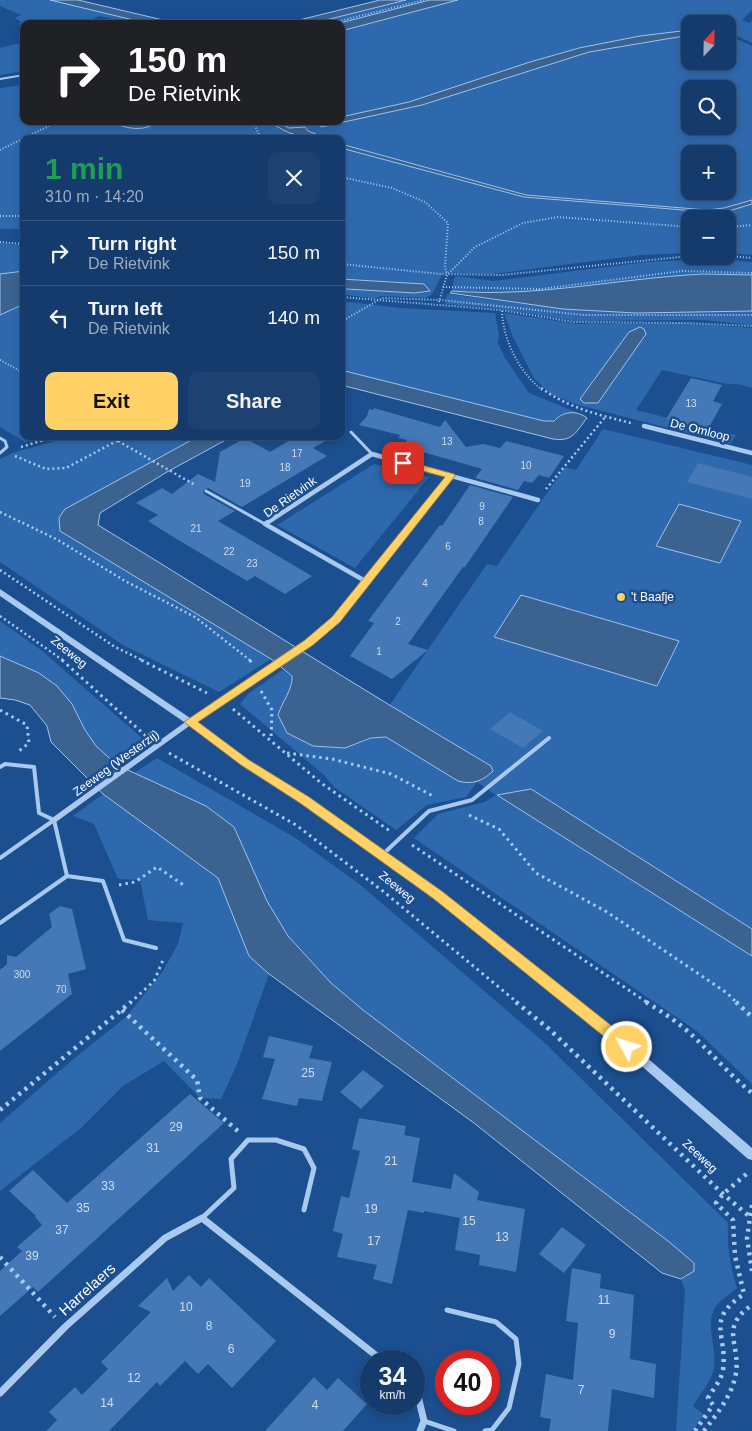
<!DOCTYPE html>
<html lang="en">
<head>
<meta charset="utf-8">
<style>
  :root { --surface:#143b6b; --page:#1d4271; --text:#f1f3f6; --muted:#9dadc1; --line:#33557e; --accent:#ffd166 }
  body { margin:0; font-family:Arial,sans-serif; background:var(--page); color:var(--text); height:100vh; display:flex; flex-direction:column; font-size:19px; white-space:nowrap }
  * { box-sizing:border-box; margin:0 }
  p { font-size:16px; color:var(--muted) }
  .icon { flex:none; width:28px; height:28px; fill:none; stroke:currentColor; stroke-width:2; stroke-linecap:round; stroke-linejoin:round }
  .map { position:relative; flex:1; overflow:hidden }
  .drawer { position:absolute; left:20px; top:135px; width:325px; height:305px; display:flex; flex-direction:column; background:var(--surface); border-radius:10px; box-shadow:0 2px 8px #0003,0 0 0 1px var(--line) }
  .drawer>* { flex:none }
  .top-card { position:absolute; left:20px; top:20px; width:325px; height:105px; border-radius:10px; box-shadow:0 2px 8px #0003,0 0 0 1px var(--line); background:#202124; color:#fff; overflow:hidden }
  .needle { width:32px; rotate:22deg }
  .controls { position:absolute; left:681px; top:15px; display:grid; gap:10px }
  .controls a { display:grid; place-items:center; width:55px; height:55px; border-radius:10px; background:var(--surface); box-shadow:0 2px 8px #0003,0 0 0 1px var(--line); font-size:25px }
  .speed { position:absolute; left:360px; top:1350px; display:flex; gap:10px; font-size:25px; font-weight:700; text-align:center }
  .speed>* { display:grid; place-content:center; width:65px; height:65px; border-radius:50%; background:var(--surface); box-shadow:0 2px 8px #0003,0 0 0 1px var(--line); line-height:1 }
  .speed small { font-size:12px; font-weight:400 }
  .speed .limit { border:8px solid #d22; background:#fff; color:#111 }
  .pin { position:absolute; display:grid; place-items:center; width:42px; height:42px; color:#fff; margin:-21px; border-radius:10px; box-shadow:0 2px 8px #0006 }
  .me { position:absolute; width:55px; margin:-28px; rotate:309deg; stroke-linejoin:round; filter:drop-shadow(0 0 4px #0008) }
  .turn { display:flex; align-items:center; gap:18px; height:105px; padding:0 25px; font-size:22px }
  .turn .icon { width:65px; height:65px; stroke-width:2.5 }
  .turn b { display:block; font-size:35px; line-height:42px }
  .round { display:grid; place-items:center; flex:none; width:52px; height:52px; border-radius:10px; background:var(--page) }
  .overview { display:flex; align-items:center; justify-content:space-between; height:85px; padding:0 25px }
  h1 { font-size:30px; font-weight:600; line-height:38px; color:#1e9e55 }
  .primary-button { display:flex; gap:10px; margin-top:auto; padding:10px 25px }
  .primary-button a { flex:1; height:58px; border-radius:10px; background:var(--accent); color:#111; font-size:20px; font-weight:600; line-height:58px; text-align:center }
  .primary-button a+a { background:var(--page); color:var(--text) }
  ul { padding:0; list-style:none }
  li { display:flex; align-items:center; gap:15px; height:65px; padding:0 25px; border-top:1px solid var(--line) }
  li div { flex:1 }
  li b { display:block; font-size:19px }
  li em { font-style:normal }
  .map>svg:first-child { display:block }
  .green { fill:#2e69ad; fill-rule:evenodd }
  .water { fill:#3c6290; stroke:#9cc4f0 }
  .building { fill:#4478b7 }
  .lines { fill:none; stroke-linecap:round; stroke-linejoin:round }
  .path-far3 { stroke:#a9c9ee; stroke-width:2; stroke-dasharray:1 2; stroke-linecap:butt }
  .path-far2 { stroke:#a9c9ee; stroke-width:2.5; stroke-dasharray:2 3; stroke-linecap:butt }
  .path-far1 { stroke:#a9c9ee; stroke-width:3; stroke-dasharray:2.5 4; stroke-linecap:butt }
  .path { stroke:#a9c9ee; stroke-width:4.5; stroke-dasharray:3 5; stroke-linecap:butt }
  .service-far3 { stroke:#a9c9ee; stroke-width:2 }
  .service-far2 { stroke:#a9c9ee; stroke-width:3 }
  .service-far1 { stroke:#a9c9ee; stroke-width:4 }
  .service { stroke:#a9c9ee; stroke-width:5 }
  .minor-far2 { stroke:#a9c9ee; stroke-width:4.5 }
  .minor-far1 { stroke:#a9c9ee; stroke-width:5.5 }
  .minor { stroke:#a9c9ee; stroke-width:7 }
  .tertiary { fill:#a9c9ee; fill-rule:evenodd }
  .route { fill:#ffd166; stroke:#a68842 }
  .poi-dot { fill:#ffd166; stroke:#1b4f8f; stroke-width:2 }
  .labels { text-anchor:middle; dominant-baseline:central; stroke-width:5; stroke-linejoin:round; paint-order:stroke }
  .number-label { font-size:10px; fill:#d0dded }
  .street-label { font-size:12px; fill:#fff; stroke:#1b4f8f }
  .poi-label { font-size:12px; fill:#fff; stroke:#1b4f8f; text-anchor:start }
  .near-number-label { font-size:12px; fill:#d0dded }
  .near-street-label { font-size:15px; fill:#fff; stroke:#1b4f8f }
</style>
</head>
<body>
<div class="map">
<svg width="752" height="1431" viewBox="0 0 752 1431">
  <rect width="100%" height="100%" fill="#1b4f8f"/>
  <path class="green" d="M0,0H50L150,24H132L100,16L80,24H60L47,21L43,22L47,24H24V26L18,23H22L15,18L21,15L0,6Z
    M406,0H430L336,24H310Z
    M458,0H752V10L742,20L749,23L752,21V43L729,32L731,29L728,28V24H690V30L640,36L579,48L530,62L409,102L341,117V31Z
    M686,35H690V61H728V35L752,46V200L724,208L707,210L526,195L356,148L341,144V139C329,139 314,137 305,127L289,128L276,121H325L321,122V127L422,105L589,52ZM690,89H728V126H690ZM690,154H728V191H690Z
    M24,42V71L0,75V48Z
    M24,85V121H111L154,124L151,121H269L281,130L308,139H24V229H0V88Z
    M341,148L525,197L708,212H725L752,204V255L728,253V219H690V253L641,255L492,274L443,273L432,294L426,298L380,296L376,299L341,294V289L415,293L430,292L400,282L341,279Z
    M0,243L24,245V271L0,274Z
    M714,259L752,262V275C651,270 552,300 452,291L454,278L457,276L493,281L646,262Z
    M447,294L563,309L636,313L752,311V325L703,320L576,321L494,308L445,304Z
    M341,301L400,308L495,313L499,336L498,343L505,358L529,393L578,413C565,413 555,422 544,421L341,370Z
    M24,304V436H46L25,442L0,427V315Z
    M504,313L576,324L681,323L752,328V388L738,384H727L662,370L636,410L736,435L730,444L575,404L550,394L534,378L513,337ZM646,334L598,403H585L580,400Z
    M603,429L752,465V929L531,789L497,795L752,956V1084L697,1031L414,838L438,814L485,802L496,795L477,782L466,797L427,805L396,830L334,787L324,775L240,704L248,694L282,670L292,676C293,689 282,702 278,715L287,733C305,740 327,752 347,747C359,744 369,738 381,736L491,766L389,706L487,564L497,566L565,467L576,470Z
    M75,436H199L152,462L60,530L271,659L219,692L123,645L0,562V459L15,452Z
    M374,464L429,477L355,568L277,525Z
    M0,621L41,650L143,739L126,758L117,765L96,746L39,673L0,656Z
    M157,758L294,837L358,883L547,1045L728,1223C727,1246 730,1266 737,1288C730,1295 719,1300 714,1309C706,1327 717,1349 714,1368C711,1382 700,1394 693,1406L704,1415L692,1431H676L685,1291L681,1279L687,1276L690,1259L363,1010L331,983L288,936L267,901L234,827L206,806L134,773Z
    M103,794L218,878L249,956L269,974L237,1064L221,1099L200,1098L164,1061L123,1086L81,1128L0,1191V1123L71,1061L126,1017L163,971L178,944L183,923L148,920L140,880L118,879L94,824L73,816Z"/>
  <path class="water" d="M50,0H78L180,24H150Z
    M380,0H406L310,24H283Z
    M430,0H458L341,31V24H336Z
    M690,30V35L589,52L422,105L321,127V122L341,121V117L409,102L530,62L579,48L640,36Z
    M111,121H151L154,124C142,132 122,128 111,121Z
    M269,121H276L289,128L305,127L308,131L328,139C305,139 287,135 269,121Z
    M341,144L526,195L707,210L724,208L752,200V204L725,212H708L524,197L341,148Z
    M24,271V304L0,315V274Z
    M704,274L752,275V311L636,313L563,309L450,293L452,291C536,298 620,278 704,274Z
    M341,279L424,284L430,291L415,293L346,289H341Z
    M640,327L644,329L646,334L598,403H584L580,399L629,332Z
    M341,370L544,421H554C563,411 577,410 587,418C576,432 573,442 553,439L341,385Z
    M199,436H233L167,472L100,513L98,525C229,605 359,688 491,766L493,771C483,781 472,785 458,781L386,737L371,738L345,748L313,746L287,733L278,715C282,702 293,689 292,676L271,659L60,531L59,518L65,509Z
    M679,504L741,521L720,563L656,546Z
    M521,595L679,641L657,686L494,637Z
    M0,656L39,673L57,686L72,704L85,730L96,746L117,765L206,806L234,827L267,901L288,936L331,983L363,1010L668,1241L694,1263V1271L681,1279L662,1273L474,1123L269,974L249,956L218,878L103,794L51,742L47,726L30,705L15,700L0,698Z
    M531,789L752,929V956L497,795Z"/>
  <path class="building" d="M691,378L722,385L713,401L722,404L708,429L666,419Z
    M374,408L440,427L445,420L466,447L483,444L500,448L506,441L564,456L549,478L539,475L532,483L524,481L518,490L475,478L482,469L402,446L407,440L398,438L400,435L359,425L367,416L369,409L373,410Z
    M297,436H334L313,448L327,456L242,507L208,488L203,491L204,494L235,511L218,521L312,576L285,594L255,576L247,581L170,535L148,521L158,515L136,503L162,488L172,494L198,474L215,482L220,452L245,438L270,452Z
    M698,463L752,477V499L687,482Z
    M470,485L513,497L465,567H463L408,644L428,650L392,679L350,656L374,623L368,621L440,525L442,526Z
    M510,712L543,731L523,748L490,729Z
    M60,906L72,909L86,969L68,974L72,994L0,1051V970L7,964V955L16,957L52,927L49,914Z
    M269,1036L313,1046L309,1058L332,1062L322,1101L299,1098L297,1106L262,1099L275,1059L263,1057Z
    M363,1070L384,1086L361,1109L340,1092Z
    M190,1094L224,1123L38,1292L33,1287L0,1316V1271L22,1251L17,1247L42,1225L35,1217L36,1216L9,1191L33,1170L67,1203Z
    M359,1118L406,1126L404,1135L420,1138L412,1182L451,1189L454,1173L479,1192L477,1200L525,1209L516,1272L479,1265L480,1255L455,1250L460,1218L424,1211V1213L408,1210L392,1284L373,1279L377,1265L337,1257L343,1234L333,1231L341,1196L349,1198L360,1151L352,1149Z
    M562,1227L586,1245L564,1273L539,1254Z
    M572,1268L601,1274L600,1288L634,1295L630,1359L656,1364L654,1398L612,1389L608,1431H549L551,1419L540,1417L546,1374L573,1380L578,1323L566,1321Z
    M189,1275L201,1287L209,1278L276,1341L232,1388L208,1364L198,1374L185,1361L160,1386L157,1382L109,1431H46L57,1420L49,1412L75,1387L82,1395L108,1369L101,1362L151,1312L138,1306L167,1278L173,1291Z
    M314,1377L327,1390L338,1378L367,1404L343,1431H265Z"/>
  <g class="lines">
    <path class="path-far3" d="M327,24L424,0
      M250,121L255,126L261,139
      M0,150L59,121
      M341,177L392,188L425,202L448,223L445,267L447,274
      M0,216H24
      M728,227L752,225
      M0,242L24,244
      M728,256L752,258
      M341,264L441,274L501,275L690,256
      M443,287L541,289L682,271L752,273
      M341,297L500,310L574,322L686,323L752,326
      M439,302L447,275L475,247L523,223L558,217L690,227
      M502,311C503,340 519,372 542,390
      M341,322L382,298L440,300L584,315H752
      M0,360L24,373"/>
    <path class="path-far2" d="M541,388C568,408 599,415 631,423
      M118,441L195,485
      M21,447L57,436
      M15,456L46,469L66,468L126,436
      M546,489L606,416
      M0,512L58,540L125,581L195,617L251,661
      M0,570L115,647L144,661
      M0,616L64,661"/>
    <path class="path-far1" d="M62,660L146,736
      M141,660L207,693
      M250,660L252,665
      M261,691L272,710L271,740
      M233,709L321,783L390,831
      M0,710L27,725L29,743L19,751
      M169,753L296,825L384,892L518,1003
      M287,753L332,759L391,774L433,796
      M469,815L499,829L536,873L607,912L727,993L737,1003
      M412,845L648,1003
      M119,885L135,882L157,867L185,886
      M130,1003L154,981L163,960"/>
    <path class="path" d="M516,1002L549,1029L723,1194L749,1216
      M646,1002C664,1013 681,1024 696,1039C715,1057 732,1077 752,1093
      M736,1002L752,1017
      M122,1010L197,1080L200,1098L239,1132
      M0,1110L131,1002
      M752,1205L747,1238L752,1271
      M0,1257L55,1317
      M695,1431L713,1405L708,1398C713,1389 721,1381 723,1370C728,1334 704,1321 744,1294L735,1256L733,1220L716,1203L723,1194L750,1171
      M704,1431C716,1415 730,1398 735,1378C743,1345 717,1329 752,1305"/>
    <path class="service-far3" d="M88,24L95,21
      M0,79L24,75"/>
    <path class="service-far2" d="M351,432L372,454
      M0,438L5,441L7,447L0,453
      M206,491L265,524"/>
    <path class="service-far1" d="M0,767L5,764L34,767L39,813L54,820
      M54,820L67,876L103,881L124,940L156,948
      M382,855L429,811L472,800L549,738
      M0,858L54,820
      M0,923L67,876"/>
    <path class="service" d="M202,1218L234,1188L231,1159L248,1140H276L304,1149L314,1168L304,1210
      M447,1310L496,1322L516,1339L519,1364L509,1408L492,1430L485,1431
      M424,1421L454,1431"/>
    <path class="minor-far2" d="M644,426L752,453
      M367,582L265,524L372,454L538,500
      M281,661L309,643L336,620L451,476"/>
    <path class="minor-far1" d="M54,820L190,722L283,660"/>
    <path class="minor" d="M414,1390L417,1392L424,1421L420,1431
      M0,1393L65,1327L165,1238L202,1218L383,1361"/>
    <path class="tertiary" d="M0,589L193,720L248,760L308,798L442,893L645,1056L752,1148V1160L748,1159L637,1062L436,899L302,802L242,764L187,724L0,596Z"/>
  </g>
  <path class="route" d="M403,460L454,474L455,476L340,622L313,645L198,722L249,760L309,797L443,892L632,1042L634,1047L632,1051L627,1053L622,1051L434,899L300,803L241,765L184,722L305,640L332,617L445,477L400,465V461Z"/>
  <circle class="poi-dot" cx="621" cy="597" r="5"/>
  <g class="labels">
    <g class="number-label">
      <text x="691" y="403">13</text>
      <text x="447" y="441">13</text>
      <text x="297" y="453">17</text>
      <text x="526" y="465">10</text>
      <text x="285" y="467">18</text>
      <text x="245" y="483">19</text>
      <text x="482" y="506">9</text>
      <text x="481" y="521">8</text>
      <text x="196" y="528">21</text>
      <text x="448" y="546">6</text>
      <text x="229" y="551">22</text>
      <text x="252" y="563">23</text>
      <text x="425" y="583">4</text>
      <text x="398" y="621">2</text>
      <text x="379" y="651">1</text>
      <text x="22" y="974">300</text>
      <text x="61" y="989">70</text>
    </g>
    <g class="street-label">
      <text transform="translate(700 430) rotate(14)">De Omloop</text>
      <text transform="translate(290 497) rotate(-35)">De Rietvink</text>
      <text transform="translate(69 652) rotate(39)">Zeeweg</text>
      <text transform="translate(116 763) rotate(-36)">Zeeweg (Westerzij)</text>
      <text transform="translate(397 887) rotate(39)">Zeeweg</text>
      <text transform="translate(700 1156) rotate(43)">Zeeweg</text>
    </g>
    <g class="poi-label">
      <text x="631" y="597">'t Baafje</text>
    </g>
    <g class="near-number-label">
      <text x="308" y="1073">25</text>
      <text x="176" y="1127">29</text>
      <text x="153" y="1148">31</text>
      <text x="391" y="1161">21</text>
      <text x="108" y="1186">33</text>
      <text x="83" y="1208">35</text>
      <text x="371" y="1209">19</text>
      <text x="469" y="1221">15</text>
      <text x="62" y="1230">37</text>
      <text x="502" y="1237">13</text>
      <text x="374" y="1241">17</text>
      <text x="32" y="1256">39</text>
      <text x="604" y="1300">11</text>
      <text x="186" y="1307">10</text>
      <text x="209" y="1326">8</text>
      <text x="612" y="1334">9</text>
      <text x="231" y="1349">6</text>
      <text x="134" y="1378">12</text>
      <text x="581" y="1390">7</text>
      <text x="107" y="1403">14</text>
      <text x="315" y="1405">4</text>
    </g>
    <g class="near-street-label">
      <text transform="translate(87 1289) rotate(-42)">Harrelaers</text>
    </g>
  </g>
</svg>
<div class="controls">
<a><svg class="needle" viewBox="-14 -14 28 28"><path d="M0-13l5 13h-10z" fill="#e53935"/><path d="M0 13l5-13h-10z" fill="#9dadc1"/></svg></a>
<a><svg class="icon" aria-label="search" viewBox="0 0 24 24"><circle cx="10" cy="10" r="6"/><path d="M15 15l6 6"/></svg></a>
<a>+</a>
<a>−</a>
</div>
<div class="speed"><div>34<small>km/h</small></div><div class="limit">40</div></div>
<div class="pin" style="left:403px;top:463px;background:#d93025"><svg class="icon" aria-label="arrive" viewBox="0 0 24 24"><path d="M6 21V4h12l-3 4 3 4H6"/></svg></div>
<svg class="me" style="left:627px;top:1047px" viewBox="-20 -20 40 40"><circle r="17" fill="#ffd166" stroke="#fff" stroke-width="3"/><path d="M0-11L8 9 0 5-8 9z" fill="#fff"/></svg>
<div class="top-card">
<div class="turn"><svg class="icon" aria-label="right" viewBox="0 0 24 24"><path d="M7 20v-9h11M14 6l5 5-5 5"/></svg><div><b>150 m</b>De Rietvink</div></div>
</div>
<section class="drawer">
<div class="overview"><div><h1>1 min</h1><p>310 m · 14:20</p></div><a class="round"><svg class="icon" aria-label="close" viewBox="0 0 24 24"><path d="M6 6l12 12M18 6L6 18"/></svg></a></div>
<ul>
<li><svg class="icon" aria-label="right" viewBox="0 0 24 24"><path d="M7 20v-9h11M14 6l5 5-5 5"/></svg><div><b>Turn right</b><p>De Rietvink</p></div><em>150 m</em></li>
<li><svg class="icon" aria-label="left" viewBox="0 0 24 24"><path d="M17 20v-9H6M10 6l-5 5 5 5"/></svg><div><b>Turn left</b><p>De Rietvink</p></div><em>140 m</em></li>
</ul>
<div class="primary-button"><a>Exit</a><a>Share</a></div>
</section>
</div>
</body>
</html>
